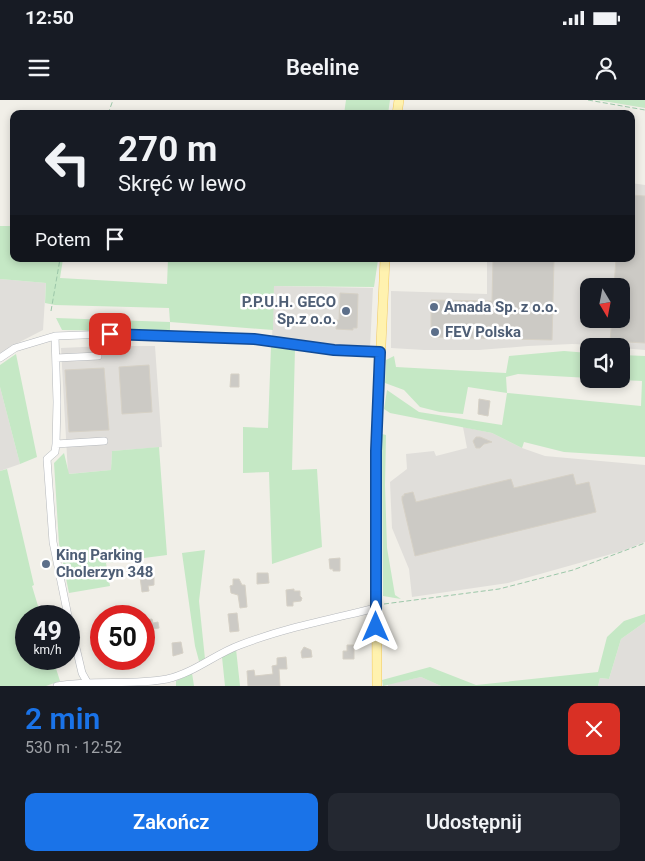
<!DOCTYPE html>
<html lang="pl">
<head>
<meta charset="utf-8">
<style>
  :root { --surface:#171b24; --page:#242831; --text:#f1f3f6; --muted:#9ea1a6; --accent:#1a73e8 }
  body { margin:0; font-family:Roboto,sans-serif; background:var(--page); color:var(--text); height:100vh; display:flex; flex-direction:column; font-size:19px; white-space:nowrap }
  * { box-sizing:border-box; margin:0 }
  p { font-size:16px; color:var(--muted) }
  .icon { flex:none; width:28px; height:28px; fill:none; stroke:currentColor; stroke-width:2; stroke-linecap:round; stroke-linejoin:round }
  .map { position:relative; height:586px; overflow:hidden }
  .panel { display:flex; flex-direction:column; background:var(--surface); flex:1 }
  .panel>* { flex:none }
  .top-card { position:absolute; left:10px; top:10px; width:625px; height:152px; border-radius:10px; box-shadow:0 2px 8px #0003; background:#171b24; color:var(--text); overflow:hidden }
  .needle { width:32px; rotate:170deg }
  .tools { position:absolute; left:580px; top:178px; display:grid; gap:10px }
  .tools a { display:grid; place-items:center; width:50px; height:50px; border-radius:10px; background:var(--surface); box-shadow:0 2px 8px #0003; font-size:25px }
  .speed { position:absolute; left:15px; top:505px; display:flex; gap:10px; font-size:25px; font-weight:700; text-align:center }
  .speed>* { display:grid; place-content:center; width:65px; height:65px; border-radius:50%; background:var(--surface); box-shadow:0 2px 8px #0003; line-height:1 }
  .speed small { font-size:12px; font-weight:400 }
  .speed .limit { border:8px solid #d22; background:#fff; color:#111 }
  .pin { position:absolute; display:grid; place-items:center; width:42px; height:42px; color:#fff; margin:-21px; border-radius:10px; box-shadow:0 2px 8px #0006 }
  .me { position:absolute; width:55px; margin:-28px; rotate:0deg; stroke-linejoin:round; filter:drop-shadow(0 0 4px #0008) }
  .turn { display:flex; align-items:center; gap:18px; height:105px; padding:0 25px; font-size:22px }
  .turn .icon { width:65px; height:65px; stroke-width:2.5 }
  .turn b { display:block; font-size:35px; line-height:42px }
  .then { display:flex; align-items:center; height:48px; padding:0 25px; background:#0003; gap:10px; font-size:19px }
  .round { display:grid; place-items:center; flex:none; width:52px; height:52px; border-radius:10px; background:var(--page) }
  .overview { display:flex; align-items:center; justify-content:space-between; height:85px; padding:0 25px }
  h1 { font-size:30px; font-weight:600; line-height:38px; color:var(--accent) }
  .button { display:flex; gap:10px; margin-top:auto; padding:10px 25px }
  .button a { flex:1; height:58px; border-radius:10px; background:var(--accent); color:#fff; font-size:20px; font-weight:600; line-height:58px; text-align:center }
  .button a+a { background:var(--page); color:var(--text) }
  .status { display:flex; justify-content:space-between; align-items:center; height:35px; padding:0 25px; background:var(--surface); direction:ltr }
  .status svg { height:14px; fill:currentColor }
  header { display:flex; justify-content:space-between; align-items:center; height:65px; padding:0 25px; background:var(--surface); font-size:22px; font-weight:600 }
  .map>svg:first-child { display:block }
  .industrial { fill:#e0deda; fill-rule:evenodd }
  .green { fill:#c5e8c5 }
  .building { fill:#cccac5; stroke:#d6d1c6 }
  .lines { fill:none; stroke-linecap:round; stroke-linejoin:round }
  .minor-casing { stroke:#b5b8bc; stroke-width:8 }
  .major-casing { stroke:#f2c960; stroke-width:10 }
  .path { stroke:#9cc7a9; stroke-width:1; stroke-dasharray:5 2.5; stroke-linecap:butt }
  .minor { stroke:#fff; stroke-width:7 }
  .major { stroke:#fff2af; stroke-width:9 }
  .route-casing { stroke:#114b97; stroke-width:12 }
  .route { stroke:#1a73e8; stroke-width:9 }
  .service-dot { fill:#5c6f8a; stroke:#fff; stroke-width:2 }
  .labels { text-anchor:middle; dominant-baseline:central; stroke-width:5; stroke-linejoin:round; paint-order:stroke }
  .service-label { font-size:15px; font-weight:bold; fill:#4e5e75; stroke:#fff; text-anchor:start }
</style>
</head>
<body>
<div class="status"><b>12:50</b><svg viewBox="0 0 49 12"><path d="M0 12V9h3v3zM5 12V6h3v6zM10 12V3h3v9zM15 12V0h3v12zM26 1h20v11H26zM47 4h2v5h-2z"/></svg></div>
<header><svg class="icon" aria-label="menu" viewBox="0 0 24 24"><path d="M4 6h16M4 12h16M4 18h16"/></svg>Beeline<svg class="icon" aria-label="person" viewBox="0 0 24 24"><circle cx="12" cy="8" r="4"/><path d="M4 21q1-7 8-7t8 7"/></svg></header>
<div class="map">
<svg width="645" height="586" viewBox="0 0 645 586">
  <rect width="100%" height="100%" fill="#f1efe8"/>
  <path class="industrial" d="M631,83L645,85V250L621,248V246L572,244L528,246L479,250H424L391,248V191L487,194V159H631ZM589,186H621V219H589Z
    M0,179L46,183L43,230L10,247L0,255Z
    M274,186L373,188L370,248L317,244V242L272,239Z
    M105,246H155L162,347L112,351L111,370L68,374L61,248Z
    M0,287L20,364L0,371Z
    M463,327L492,333L522,348L545,356L645,365V442L622,451L508,483L412,497L409,469L392,428L390,382L407,369L406,354L434,351L436,356L467,348Z
    M645,522V586H598L600,578L609,579L621,539Z
    M421,577L441,586H388V584Z"/>
  <path class="green" d="M346,0H390L388,14H344Z
    M597,0H645V8Z
    M0,126H14V159H63L60,178L167,184L168,159L378,160L374,187L274,186L273,230L170,222V232L62,230L56,218L170,222L169,208L55,205L45,203L46,183L0,179Z
    M271,246L295,248L292,370L317,369L322,447L272,464L269,372L243,373V327L268,328Z
    M564,251L589,253V278L518,274L506,277L507,293L641,306L642,281L600,279H621V255L645,256V357L564,352L524,342L522,348L492,333L390,313L384,309L387,290L419,312L502,325L507,293L468,287L463,314L440,312L420,307L404,290L385,283L386,260L394,256L396,267L506,273L509,256Z
    M16,254L37,357L20,364L0,287V265Z
    M382,334L386,335L385,385L387,448L395,495L401,499L383,496Z
    M159,347L167,455L106,463L110,486L69,493L59,444L54,363L64,353L69,374L111,370L112,351Z
    M7,369L34,485L32,486L41,516H26V559H53L60,581L46,586H0V371Z
    M205,450L199,501L205,559L199,561L195,546L182,453Z
    M645,514V522L621,539L609,579L600,578L598,586H441L421,577L383,586L382,580L430,567L476,585L598,572L607,537L624,521Z
    M236,549L240,586H225L222,557Z
    M192,573L194,586H176V581Z"/>
  <path class="building" d="M631,95L645,96V243L610,241L612,219H621V186H614L616,159H631Z
    M493,159H554L552,240L431,237V200L492,201Z
    M340,193L358,194L357,228H353V230L336,229L337,220H339Z
    M149,265L152,312L122,314L119,267Z
    M104,268L109,330L69,332L65,270Z
    M231,274H239V287H230Z
    M479,299L490,301L488,316L478,314Z
    M476,337H480L492,342L484,344L480,348H476L473,341Z
    M573,374L576,385L589,382L596,412L415,456L402,400V396H404V394L413,392L416,402L511,379L514,388Z
    M340,458V471H333V469H330L329,459Z
    M257,473H268L269,483L257,484Z
    M154,475V485L148,486L149,491L142,492L140,477Z
    M233,479H239L242,485H245L247,507L240,508L238,495L231,493L230,486L233,485Z
    M294,489V491H300V496L302,498L301,501L293,502V506H287L286,490Z
    M237,513L239,531L230,532L228,514Z
    M152,519L153,523L158,522L159,528L146,530L144,520Z
    M181,542L183,553L173,556L172,543Z
    M347,545H354V559H343V551H347Z
    M304,547L311,550L312,557L302,558L301,552Z
    M286,557L287,569H279L280,586H248L247,571L254,570L255,576L273,574L272,566L277,565V558Z"/>
  <g class="lines">
    <g class="minor-casing">
      <path id="minor" d="M55,236L57,302L56,344L104,341
        M0,258L15,248L55,236L110,234L254,239L334,250L379,253
        M56,258L98,256
        M56,344L55,352L47,359L53,442L68,516
        M69,518L82,573L87,582
        M57,586C94,579 131,586 167,579C194,573 215,554 240,545C284,528 331,519 376,508"/>
    </g>
    <g class="major-casing">
      <path id="major" d="M397,14L399,0
        M377,586L376,351L385,159"/>
    </g>
    <path class="path" d="M588,0L645,10
      M108,14L113,0
      M51,211L60,159
      M384,504L499,489L573,470L645,443"/>
    <use href="#minor" class="minor"/>
    <use href="#major" class="major"/>
  </g>
  <g class="lines">
    <g class="route-casing">
      <path id="route" d="M110,234L254,239L334,250L380,252L376,351V527"/>
    </g>
    <use href="#route" class="route"/>
  </g>
  <g class="service-dot">
    <circle cx="434" cy="207" r="5"/>
    <circle cx="346" cy="211" r="5"/>
    <circle cx="435" cy="232" r="5"/>
    <circle cx="46" cy="464" r="5"/>
  </g>
  <g class="labels">
    <g class="service-label">
      <text x="336" y="202" text-anchor="end">P.P.U.H. GECO<tspan x="336" dy="17">Sp.z o.o.</tspan></text>
      <text x="444" y="207">Amada Sp. z o.o.</text>
      <text x="445" y="232">FEV Polska</text>
      <text x="56" y="455">King Parking<tspan x="56" dy="17">Cholerzyn 348</tspan></text>
    </g>
  </g>
</svg>
<div class="tools">
<a><svg class="needle" viewBox="-14 -14 28 28"><path d="M0-13l5 13h-10z" fill="#e53935"/><path d="M0 13l5-13h-10z" fill="#9ea1a6"/></svg></a>
<a><svg class="icon" aria-label="sound" viewBox="0 0 24 24"><path d="M4 9h4l5-4v14l-5-4H4zM17 9q2 3 0 6"/></svg></a>
</div>
<div class="speed"><div>49<small>km/h</small></div><div class="limit">50</div></div>
<div class="pin" style="left:110px;top:234px;background:#d93025"><svg class="icon" aria-label="arrive" viewBox="0 0 24 24"><path d="M6 21V4h12l-3 4 3 4H6"/></svg></div>
<svg class="me" style="left:376px;top:527px" viewBox="-20 -20 40 40"><path d="M0-17L14 15 0 8-14 15z" fill="#1a73e8" stroke="#fff" stroke-width="4"/></svg>
<div class="top-card">
<div class="turn"><svg class="icon" aria-label="left" viewBox="0 0 24 24"><path d="M17 20v-9H6M10 6l-5 5 5 5"/></svg><div><b>270 m</b>Skręć w lewo</div></div>
<div class="then">Potem<svg class="icon" aria-label="arrive" viewBox="0 0 24 24"><path d="M6 21V4h12l-3 4 3 4H6"/></svg></div>
</div>
</div>
<section class="panel">
<div class="overview"><div><h1>2 min</h1><p>530 m · 12:52</p></div><a class="round" style="background:#d93025;color:#fff"><svg class="icon" aria-label="close" viewBox="0 0 24 24"><path d="M6 6l12 12M18 6L6 18"/></svg></a></div>
<div class="button"><a>Zakończ</a><a>Udostępnij</a></div>
</section>
</body>
</html>
